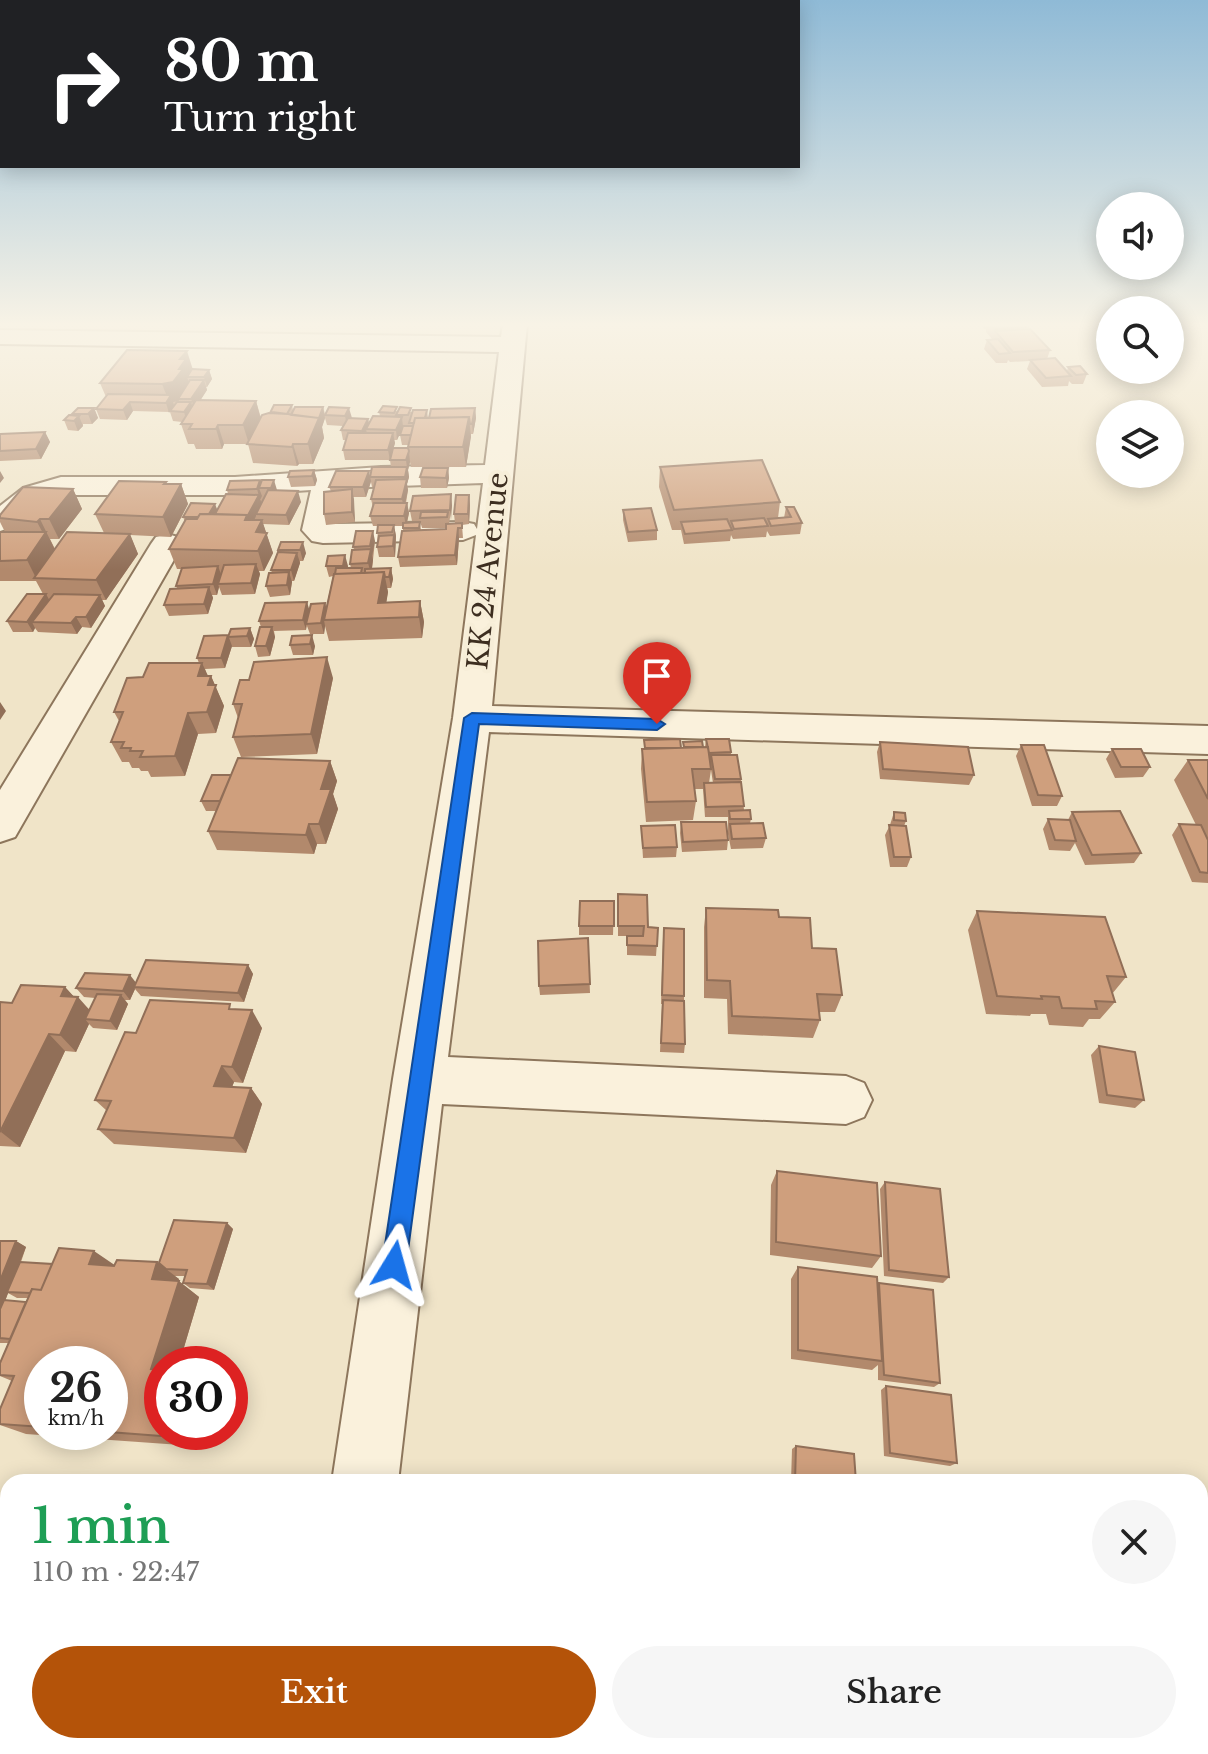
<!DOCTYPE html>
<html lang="en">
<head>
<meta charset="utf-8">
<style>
  :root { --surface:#fff; --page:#f6f6f6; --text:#222; --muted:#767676; --accent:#b45309 }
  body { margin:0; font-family:"Libre Baskerville",serif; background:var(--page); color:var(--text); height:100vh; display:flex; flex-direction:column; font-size:30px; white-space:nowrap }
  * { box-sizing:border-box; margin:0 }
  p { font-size:26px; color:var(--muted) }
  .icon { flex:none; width:44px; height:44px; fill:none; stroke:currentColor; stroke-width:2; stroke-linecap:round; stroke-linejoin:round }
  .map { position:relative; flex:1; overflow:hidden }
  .panel { position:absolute; left:0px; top:1474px; width:1208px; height:280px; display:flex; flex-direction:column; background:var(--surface); border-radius:24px 24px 0 0; box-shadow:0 4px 20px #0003 }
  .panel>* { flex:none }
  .banner { position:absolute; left:0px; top:0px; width:800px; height:168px; box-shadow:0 4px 20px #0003; background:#202124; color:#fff; overflow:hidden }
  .controls { position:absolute; left:1096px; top:192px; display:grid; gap:16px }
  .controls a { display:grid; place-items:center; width:88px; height:88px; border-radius:50%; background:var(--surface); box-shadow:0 4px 20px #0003; font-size:40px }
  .speed { position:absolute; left:24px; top:1346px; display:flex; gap:16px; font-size:40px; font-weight:700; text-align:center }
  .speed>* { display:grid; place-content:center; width:104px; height:104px; border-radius:50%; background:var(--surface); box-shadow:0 4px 20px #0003; line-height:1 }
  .speed small { font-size:20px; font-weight:400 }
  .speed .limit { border:12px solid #d22; background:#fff; color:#111 }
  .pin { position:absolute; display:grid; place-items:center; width:68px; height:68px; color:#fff; margin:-82px -34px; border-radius:50% 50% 50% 0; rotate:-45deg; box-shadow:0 0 8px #0007 }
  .pin .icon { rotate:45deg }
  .me { position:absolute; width:88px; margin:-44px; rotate:8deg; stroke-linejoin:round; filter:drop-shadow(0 0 6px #0008) }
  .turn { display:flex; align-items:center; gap:28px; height:168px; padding:0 32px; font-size:36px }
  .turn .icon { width:104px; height:104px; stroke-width:2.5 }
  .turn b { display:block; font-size:56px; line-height:68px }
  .round { display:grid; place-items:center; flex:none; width:84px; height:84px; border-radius:42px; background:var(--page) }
  .headline { display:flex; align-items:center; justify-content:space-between; height:136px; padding:0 32px }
  h1 { font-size:48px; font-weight:600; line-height:60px; color:#1e9e55 }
  .action { display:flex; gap:16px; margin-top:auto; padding:16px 32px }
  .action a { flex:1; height:92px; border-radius:48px; background:var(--accent); color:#fff; font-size:32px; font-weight:600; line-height:92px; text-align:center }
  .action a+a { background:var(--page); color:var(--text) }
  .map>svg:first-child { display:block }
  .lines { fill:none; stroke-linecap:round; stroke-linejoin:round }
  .street-casing { stroke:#8d765c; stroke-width:4 }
  .street { fill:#faf1dc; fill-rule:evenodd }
  .wall { fill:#b2896c; fill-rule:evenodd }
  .shaded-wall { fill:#916f58 }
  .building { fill:#cf9f7d; stroke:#916f58; stroke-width:2 }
  .route { fill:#1a73e8; stroke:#114b97; stroke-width:2 }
  .labels { text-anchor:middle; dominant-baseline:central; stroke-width:8; stroke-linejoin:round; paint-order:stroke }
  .street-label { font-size:28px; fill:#3d2e20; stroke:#f7eed8 }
</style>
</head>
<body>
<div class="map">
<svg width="1208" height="1754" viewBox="0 0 1208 1754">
  <rect width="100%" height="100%" fill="#f0e4c8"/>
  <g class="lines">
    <g class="street-casing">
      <path id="street" d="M503,324H527L492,706L1208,726V754L489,732L448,1057L846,1076L864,1083L872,1100L864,1117L846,1124L442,1104L398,1482H332L393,1079L453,718L476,535L463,540L323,543L312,541L302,530L311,490L235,495H61C36,501 24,525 0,531V506L23,488L61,477H235L381,467L485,465L499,352L0,344V330L501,337ZM483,483L477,529L474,524L463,522L335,524L341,488Z
        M167,534L178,537L183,544L15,837L0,842V790L151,544L156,537Z
        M292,1746H368L367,1754H291Z"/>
    </g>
    <use href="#street" class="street"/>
  </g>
  <path class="wall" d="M980,324H1024L1027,327L1026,330L1050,350L1047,359L1067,371L1068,367L1087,374L1083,384H1072L1069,381L1068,386L1042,387L1027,369L1030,361L1010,362L1008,360L1007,363H996L984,349L987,340L992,339L986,332V329H984Z
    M192,369L209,370L212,379L207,387H206L207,390L200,400L256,401L261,418L270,413L292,405L293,410L323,407L325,414L329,407L351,418L368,419L369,423L380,416L379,412L398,411L412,412L427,410L428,418L475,408L476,418L473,434H471L466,467H411L410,462L408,470L409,477L407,484L408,490L406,503H407L409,513L407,523L420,522L421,530L446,529V528H422L420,521H412L410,511L452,505L449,524L455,523L454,514L469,495L470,505L469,524L462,525L463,538H459L457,565L400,567L398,557L403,531V526H394L396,536L395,557H379L377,547L378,526H373L370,516L373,508L371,499L374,487H372L371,482L366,497H353L355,522L326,525L324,514L331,491L329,487L370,476L391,467L390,460L408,448V445H402L400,435L402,429L397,440H394L395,443L390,460H345L343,450L346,440H343L341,430L343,426L327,425L325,418L322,427L324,438L313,464H299L297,466L253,463L248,444H224L222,449H196L194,444H188L181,424L182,422L173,421L170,412L133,411L127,420L100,419L96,409L106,397L100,383Z
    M94,408L98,418L92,424H83V426L78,431L68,430L64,420L73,415L72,414Z
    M45,432L50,442L41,459L0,461V434Z
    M660,467L780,502L778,518H784L786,507L802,523L800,534L770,536L767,531L766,537L733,539L731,535L730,541L684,544L681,530H672L659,487Z
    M448,468L449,478L447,488H421L420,477Z
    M314,470L317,480L315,486L291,487L288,477Z
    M260,480L261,483L301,502L289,525L263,524L273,553L264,571H259L260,574L255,594L222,595L219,587L217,595H212L213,598L208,614L169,616L164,605L177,588L176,586L182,569H177L169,549L185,522L183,517L217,511L228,494L227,490Z
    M166,482L167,484H181L188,504L171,537L130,535L138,554L106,600H102L105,606L91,628L82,627L77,634L38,632L35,628L33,632H13L7,621L43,594L36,581H0V532H5L0,522V515L73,489L82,509L59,539H50L55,549L104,533L95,514Z
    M623,510L657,530V540L628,542L623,520Z
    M375,541L372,569L391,568L393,579L391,588H387L388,592L386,602L420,601L424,622L422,638L329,641L325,626L324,634H310L307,626L306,630L274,631L275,637L270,656L258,657L255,646L261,627L259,621L310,610L325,603L326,608L333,576L329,577L326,566H348L347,568H351L350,564L354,549L353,547Z
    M281,542L306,553L303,561H300V563L294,581H292L290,595L270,597L266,586L272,573L271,570Z
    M250,628L254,639L251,647H232V646L225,668L205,669L207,676H211L224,706L216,733L198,734L185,776L151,777L148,771H141L139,768H132L129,762H122L111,742L119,721L114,712L143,677L199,663L197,658L228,635Z
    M292,636L315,646L313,655H293L290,645Z
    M333,678L317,754L241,757L233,737L238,718L233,704Z
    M706,739L731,752V755L741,779L744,810L751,819L750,823L766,838L763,848L731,849L728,834V817H705L703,789H694L696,801L693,820L646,822L641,769L642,749H644V740L681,748H683V742L705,747ZM711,770L713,783H709Z
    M880,742L974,775L969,785L880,779L877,752Z
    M1021,745L1062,796L1057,806H1032L1016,756Z
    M1112,749L1150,767L1143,777L1115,778L1106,759Z
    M1188,760H1208V883L1192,882L1172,835L1179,824L1196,825L1174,780Z
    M330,761L337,781L333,794L338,809L326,844H317L314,854L217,850L208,831L216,811H206L201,801L231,775Z
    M894,812L906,821L904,826L911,857L907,867H890L885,835L890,825Z
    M1072,812L1141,853L1134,863L1085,865L1075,843L1070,851L1049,850L1043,829L1048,819L1068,820Z
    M681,822L728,840L727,850L682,852L680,833Z
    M641,826L677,847L676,857L643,858Z
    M618,894L648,927L658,928L656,956L627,955V936H618Z
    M614,901L613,935H579V926Z
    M706,908L779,917L812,948L842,995L835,1012H819L820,1020L813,1038L728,1034L727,999L704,998V927Z
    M977,911L1126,977L1112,994L1115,1002L1100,1019H1089L1083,1027L1049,1025L1046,1014H1031L1030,1016L986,1014L968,930Z
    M663,937L684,996L685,1044L684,1053L660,1052L662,1004H661Z
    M588,938L590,993L540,995L539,986Z
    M248,965L253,974L244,1002L141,996L135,989L130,1000H125L128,1004L117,1030L93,1028L89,1024L76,1052L65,1051L20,1147L0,1146V1002L12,1003L65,987L74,997L90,1010L95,998L84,997L76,988L136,982Z
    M233,1009L262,1028L243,1083L234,1082L232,1087L251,1088L262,1104L246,1153L114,1144L98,1129L107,1111L95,1100L136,1033Z
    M1099,1046L1144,1100L1135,1108L1099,1103L1091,1055Z
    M777,1171L881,1256L872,1268L770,1255L771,1185Z
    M885,1182L949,1277L943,1283L884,1276L880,1189Z
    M227,1223L233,1229L214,1290L190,1288L183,1283L185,1276H174L179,1279L178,1281L199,1297L179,1364H162L213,1432L209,1447L26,1434L0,1425V1409L12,1381L0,1376V1363L8,1343H0V1241H16L26,1247L21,1262L52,1264L114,1265L157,1262L159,1263ZM8,1293L17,1298H28L26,1302L5,1301ZM42,1364L110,1432H42Z
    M798,1267L878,1285L879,1283L940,1383L934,1387L878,1380V1365L872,1370L791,1359V1279Z
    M886,1386L957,1463L950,1466L884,1456L881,1390Z
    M796,1446L856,1482H791L792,1449Z
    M895,1476L935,1482H890L889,1479Z
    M0,1704L8,1705V1746L0,1754Z
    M785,1746H881V1754H785Z"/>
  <path class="shaded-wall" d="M187,351L193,370L187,377L189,382L178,399L179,401L173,402L174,405L169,413L166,403L168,399L162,384L179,369L180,359Z
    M209,370L212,379L207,387L204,377Z
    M204,380L207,390L195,409L191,399Z
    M256,401L261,420L249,444L243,425Z
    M130,402L133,411L127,420L123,410Z
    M191,402L194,412L187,422L184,412Z
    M323,407L325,418L322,427L324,438L313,464L308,444Z
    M94,408L98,418L92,424L88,414Z
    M349,408L352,418L347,426L345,416Z
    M475,408L476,418L473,434L472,424Z
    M79,416L83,426L78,431L74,421Z
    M402,417L403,427L397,440L396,430Z
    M469,417L471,437L466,467L463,447Z
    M368,419L370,429H366L367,434L364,441L362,431Z
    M218,425L224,444L222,449L216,429Z
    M45,432L50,442L41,459L36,449Z
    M393,433L395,443L390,460L388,450Z
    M293,444L299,464L297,466L292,447Z
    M409,451L410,462L408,470L409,477L407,484L408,490L404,509L402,499L406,482L405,477L407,468L406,460Z
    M448,468L449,478L447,488L446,478Z
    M314,470L317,480L315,486L312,476Z
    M0,471L4,478L0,483Z
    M369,471L371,481L366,497L363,487Z
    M260,480L262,488H259L262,496L260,500L257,489Z
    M274,480L277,490L274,498L271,488Z
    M166,482L173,499L181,484L188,504L171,537L163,517L164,484Z
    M73,489L82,509L59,539L49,519Z
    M352,489L354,499L355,522L352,512Z
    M298,491L301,502L289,525L286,515Z
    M451,494L452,505L451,520L450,510Z
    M259,495L262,505L256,514V516L251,527L245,520Z
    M469,495L470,505L469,524L468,514Z
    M407,503L409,513L406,526L404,516Z
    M215,504L219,514L207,518Z
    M40,519L56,552L36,578L27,560L44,535L37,522Z
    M262,520L273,553L264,571L258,551L256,532Z
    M394,525L396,536L395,557L393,546Z
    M458,528L459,538L457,565L455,555Z
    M373,531L375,541L372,557L370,546Z
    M130,534L138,554L106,600L96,580Z
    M303,542L306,553L303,561L300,550Z
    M371,549L373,560L371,574L368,563Z
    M297,553L300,563L294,581L291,570Z
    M345,555L348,566L346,576L343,566Z
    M256,564L260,574L255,594L251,583Z
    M218,566L222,577L218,584L219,587L217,595L213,584Z
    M391,568L393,579L391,588L389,577Z
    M289,572L292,582L290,595L287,585Z
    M384,572L388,592L384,618L378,603Z
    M209,587L213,598L208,614L204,604Z
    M46,594L52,605L32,622L35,628L33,632L27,622Z
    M100,595L105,606L91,628L86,617Z
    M420,601L424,622L422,638L419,617Z
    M307,602L310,612L306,624V630L303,620Z
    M325,603L328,614L324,620L325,626L324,634L321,623Z
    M76,617L82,627L77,634L71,623Z
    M272,627L275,637L270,656L266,646Z
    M250,628L254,639L251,647L247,636Z
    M228,635L232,646L225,668L221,658Z
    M312,635L315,646L313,655L310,644Z
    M327,657L333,678L317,754L311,734Z
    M202,663L210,680L211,676L224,706L216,733L207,712L198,676Z
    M0,702L6,711L0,720Z
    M188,713L198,734L185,776L175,756Z
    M330,761L337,781L333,794L338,809L326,844L319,824L321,789Z
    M309,824L317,844L314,854L306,835Z
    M248,965L253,974L244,1002L238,993Z
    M130,975L137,984L134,987L135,989L130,1000L123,991Z
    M65,987L77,1000L78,997L93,1014L85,1019L89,1024L76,1052L60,1035L61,996Z
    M121,995L128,1004L117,1030L110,1021Z
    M252,1010L262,1028L243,1083L232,1067Z
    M49,1034L65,1051L20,1147L1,1132Z
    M222,1066L234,1082L226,1102L214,1086Z
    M251,1088L262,1104L246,1153L234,1138Z
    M227,1223L233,1229L214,1290L207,1284Z
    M16,1241L26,1247L0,1314V1281Z
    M94,1251L119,1268L89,1264Z
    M157,1262L179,1279L174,1295L152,1279Z
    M179,1281L199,1297L179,1364H162V1375L151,1369Z
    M189,1432H213L209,1447L187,1438Z
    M13,1746H25L22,1754H10Z
    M112,1746H132L129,1754H109Z"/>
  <path class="building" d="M991,324H1024L1027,327L995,329Z
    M1030,329L1050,350L1013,352L995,331Z
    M998,339L1010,353L999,354L987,340Z
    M127,350L187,351L180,359H186L179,369H183L173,382L162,384L100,383Z
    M1055,358L1071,376L1046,378L1030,360Z
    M1080,366L1087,374L1076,375L1068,367Z
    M192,369L209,370L204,377H187Z
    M190,380H204L191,399H178Z
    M108,394L171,395L166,403L130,402L123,410L96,409Z
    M196,400L256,401L243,425H218L216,429H189L192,424H181Z
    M177,402H191L184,412L170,411Z
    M274,405H292L287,414L270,413Z
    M383,406L397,407L394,413L379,412Z
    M295,407H323L319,418L291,415Z
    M329,407L349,408L345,416L325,415Z
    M400,407L411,408L408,415H396Z
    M78,408H94L88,414H72Z
    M475,408L472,424H470L469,417L429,418L431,409Z
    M413,410H427L425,418H415L414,423H409Z
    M272,412L319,418L308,444H293L292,447L247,444L262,415Z
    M69,415L79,416L74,421L64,420Z
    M373,416L402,417L396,430L366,429Z
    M469,417L463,447H408L415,418Z
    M348,418L368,419L362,431L341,430Z
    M403,426H413L411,435H400Z
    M45,432L36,449L0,451V434Z
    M348,433H393L388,450H343Z
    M393,448H408L409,451L406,460H390Z
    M762,460L780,502L674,510L660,467Z
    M372,467H407L405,477H370Z
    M423,468H448L446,478L420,477Z
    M314,470L312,476L288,477L290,471Z
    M336,471H369L363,487H329Z
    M407,479L402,499H371L376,480Z
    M260,480L257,489L227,490L230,481Z
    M262,480H274L271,488H259Z
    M119,481L166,482L164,484H181L163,517L95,514Z
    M23,487L73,489L49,519H40L37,522L0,518V515Z
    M352,489V512L324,514V492Z
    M268,490L298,491L286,515L256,514Z
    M226,494L259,495L247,517V515L215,514Z
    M451,494L450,510L410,511L413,496Z
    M456,495H469L468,514H454Z
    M191,503L215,504L209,514H200L198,517H183Z
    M374,503H407L404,516H370Z
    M786,507H794L802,523L771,526L768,519L791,517Z
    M651,508L657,530L628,532L623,510Z
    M421,512H448L447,517L420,518Z
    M200,514L247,515L245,520H262L256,532L267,533L258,551L169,549L186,519H197Z
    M764,518L768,526L734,529L731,521Z
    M727,519L732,530L685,534L681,522Z
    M420,522L419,528H403V523Z
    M462,523V528H458L455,555L398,557L402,531L446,529V524Z
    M378,525H394L392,532L377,533Z
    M356,531H373L370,546L353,547Z
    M0,532H46L27,560L0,561Z
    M67,532L130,534L96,580L34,578Z
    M394,535L393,546L377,547L379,536Z
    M281,542H303L300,550H278Z
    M371,549L368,563L350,564L352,550Z
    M278,552L297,553L291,570H271Z
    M345,555L343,566H326L328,556Z
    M256,564L251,583L218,584L224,565Z
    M218,566L213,584L176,586L182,568Z
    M336,568H362L361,573L335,574Z
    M391,568L389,577H385L384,572L365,573V569Z
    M289,572L287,585L266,586L269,573Z
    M384,572L378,603L420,601L419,617L324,620L334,574Z
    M209,587L204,604L164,605L170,589Z
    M27,594H46L27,622L7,621Z
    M54,594L100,595L86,617H76L71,623L32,622Z
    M307,602L303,620L259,621L265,603Z
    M325,603L321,623L306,624L311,604Z
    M260,627H272L266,646H255Z
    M250,628L247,636L228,637L231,629Z
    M228,635L221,658H197L204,636Z
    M312,635L310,644L290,645L292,636Z
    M327,657L311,734L233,737L242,704H233L240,680H249L254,662Z
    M149,663H202L198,676H211L208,685H216L207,712L188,713L175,756L140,757L143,751H130L131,748H121L124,742H111L123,712H114L127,678L143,677Z
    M680,739L681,748H645L644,740Z
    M706,739H729L731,752L709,753Z
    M702,741L703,747H684L683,742Z
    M880,742L968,747L974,775L883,769Z
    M1021,745H1044L1062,796L1038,795Z
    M708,747L711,769H692L696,801L647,802L642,749Z
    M1112,749H1141L1150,767H1121Z
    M711,755H737L741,779H715Z
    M238,758L330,761L321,789H331L319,824H309L306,835L208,831Z
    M1188,760H1208V799Z
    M212,775H231L220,801H201Z
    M741,782L744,806L706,807L704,783Z
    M750,810L751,819H730L729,811Z
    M1120,811L1141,853L1092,855L1072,812Z
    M894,812L905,813L906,821L894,820Z
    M1048,819L1070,820L1076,841L1055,840Z
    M681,822H726L728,840L683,842Z
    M763,823L766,838L732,839L730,824Z
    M1179,824L1201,825L1208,840V873L1200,872Z
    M675,825L677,847L643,848L641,826Z
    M889,825L906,826L911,857H894Z
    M618,894L647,895L648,927L658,928L657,946L627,945V936H643L644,926H618Z
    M580,901H614V926H579Z
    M706,908L778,910L779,917L810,918L812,948L836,949L842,995L817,994L820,1020L732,1016L730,981L707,980Z
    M977,911L1105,917L1126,977L1107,976L1115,1002L1095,1001L1097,1009L1062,1008L1059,997L1041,996L1042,999L997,996Z
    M664,928L684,929V996L662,995Z
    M588,938L590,984L539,986L538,941Z
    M146,960L248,965L238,993L134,987Z
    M85,973L130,975L123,991L76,988Z
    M21,985L65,987L61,996L78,997L60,1035L49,1034L0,1132V1002L12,1003Z
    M97,994L121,995L110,1021L85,1019Z
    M150,1000L230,1004L229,1009L252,1010L232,1067L222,1066L214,1086L251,1088L234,1138L98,1129L111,1101L95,1100L125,1032L136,1033Z
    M663,1000L684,1001L685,1044L661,1043Z
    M1099,1046L1135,1052L1144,1100L1107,1095Z
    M777,1171L877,1183L881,1256L776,1242Z
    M885,1182L940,1189L949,1277L889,1270Z
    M174,1220L227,1223L207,1284L183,1283L187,1270L166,1269L159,1263Z
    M0,1241H16L0,1281Z
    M59,1248L94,1251L89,1264L114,1266L117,1260L157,1262L152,1279L179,1281L151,1369L162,1370V1432H189L187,1438L109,1432L110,1364H42V1427L0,1424V1409L14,1376L0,1375V1363L32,1289L41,1290Z
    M20,1262L52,1264L41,1290L32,1289L30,1293L7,1292Z
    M798,1267L877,1277L882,1361L798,1350Z
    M879,1283L933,1290L940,1383L884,1375Z
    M4,1300L26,1302L10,1339L0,1338V1309Z
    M886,1386L951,1395L957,1463L890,1453Z
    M796,1446L854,1454L856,1482H795Z
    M895,1476L935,1482H895Z
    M0,1708L8,1709V1746H13L10,1754H0Z
    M39,1746H112L109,1754H36Z
    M793,1746H881V1754H793Z"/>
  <linearGradient id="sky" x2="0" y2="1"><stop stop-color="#8fbad6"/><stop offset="0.57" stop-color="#f8f3e6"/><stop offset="1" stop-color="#f8f3e6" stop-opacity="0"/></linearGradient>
  <rect width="1208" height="570" fill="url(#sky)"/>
  <path class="route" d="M472,713L657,719L665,724L657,730L479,724L406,1265L403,1274L394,1277L385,1274L382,1265L464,718Z"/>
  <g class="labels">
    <g class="street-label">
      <text transform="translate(488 571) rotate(-84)">KK 24 Avenue</text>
    </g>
  </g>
</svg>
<div class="controls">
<a><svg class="icon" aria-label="sound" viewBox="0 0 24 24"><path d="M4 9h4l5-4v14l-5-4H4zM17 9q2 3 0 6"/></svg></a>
<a><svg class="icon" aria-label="search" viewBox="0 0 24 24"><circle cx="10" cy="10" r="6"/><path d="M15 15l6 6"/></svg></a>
<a><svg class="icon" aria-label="layers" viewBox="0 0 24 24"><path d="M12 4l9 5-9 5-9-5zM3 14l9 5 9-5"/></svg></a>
</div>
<div class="speed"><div>26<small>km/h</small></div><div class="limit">30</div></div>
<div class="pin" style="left:657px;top:724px;background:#d93025"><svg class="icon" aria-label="arrive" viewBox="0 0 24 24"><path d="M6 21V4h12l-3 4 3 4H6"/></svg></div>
<svg class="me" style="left:394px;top:1265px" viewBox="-20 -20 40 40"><path d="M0-17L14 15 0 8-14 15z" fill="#1a73e8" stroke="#fff" stroke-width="4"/></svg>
<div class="banner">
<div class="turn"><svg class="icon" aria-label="right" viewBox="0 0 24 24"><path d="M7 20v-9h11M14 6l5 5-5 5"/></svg><div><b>80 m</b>Turn right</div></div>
</div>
<section class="panel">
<div class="headline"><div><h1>1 min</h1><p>110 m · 22:47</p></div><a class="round"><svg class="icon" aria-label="close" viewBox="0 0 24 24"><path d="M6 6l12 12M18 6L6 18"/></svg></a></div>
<div class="action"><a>Exit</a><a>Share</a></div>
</section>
</div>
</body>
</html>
